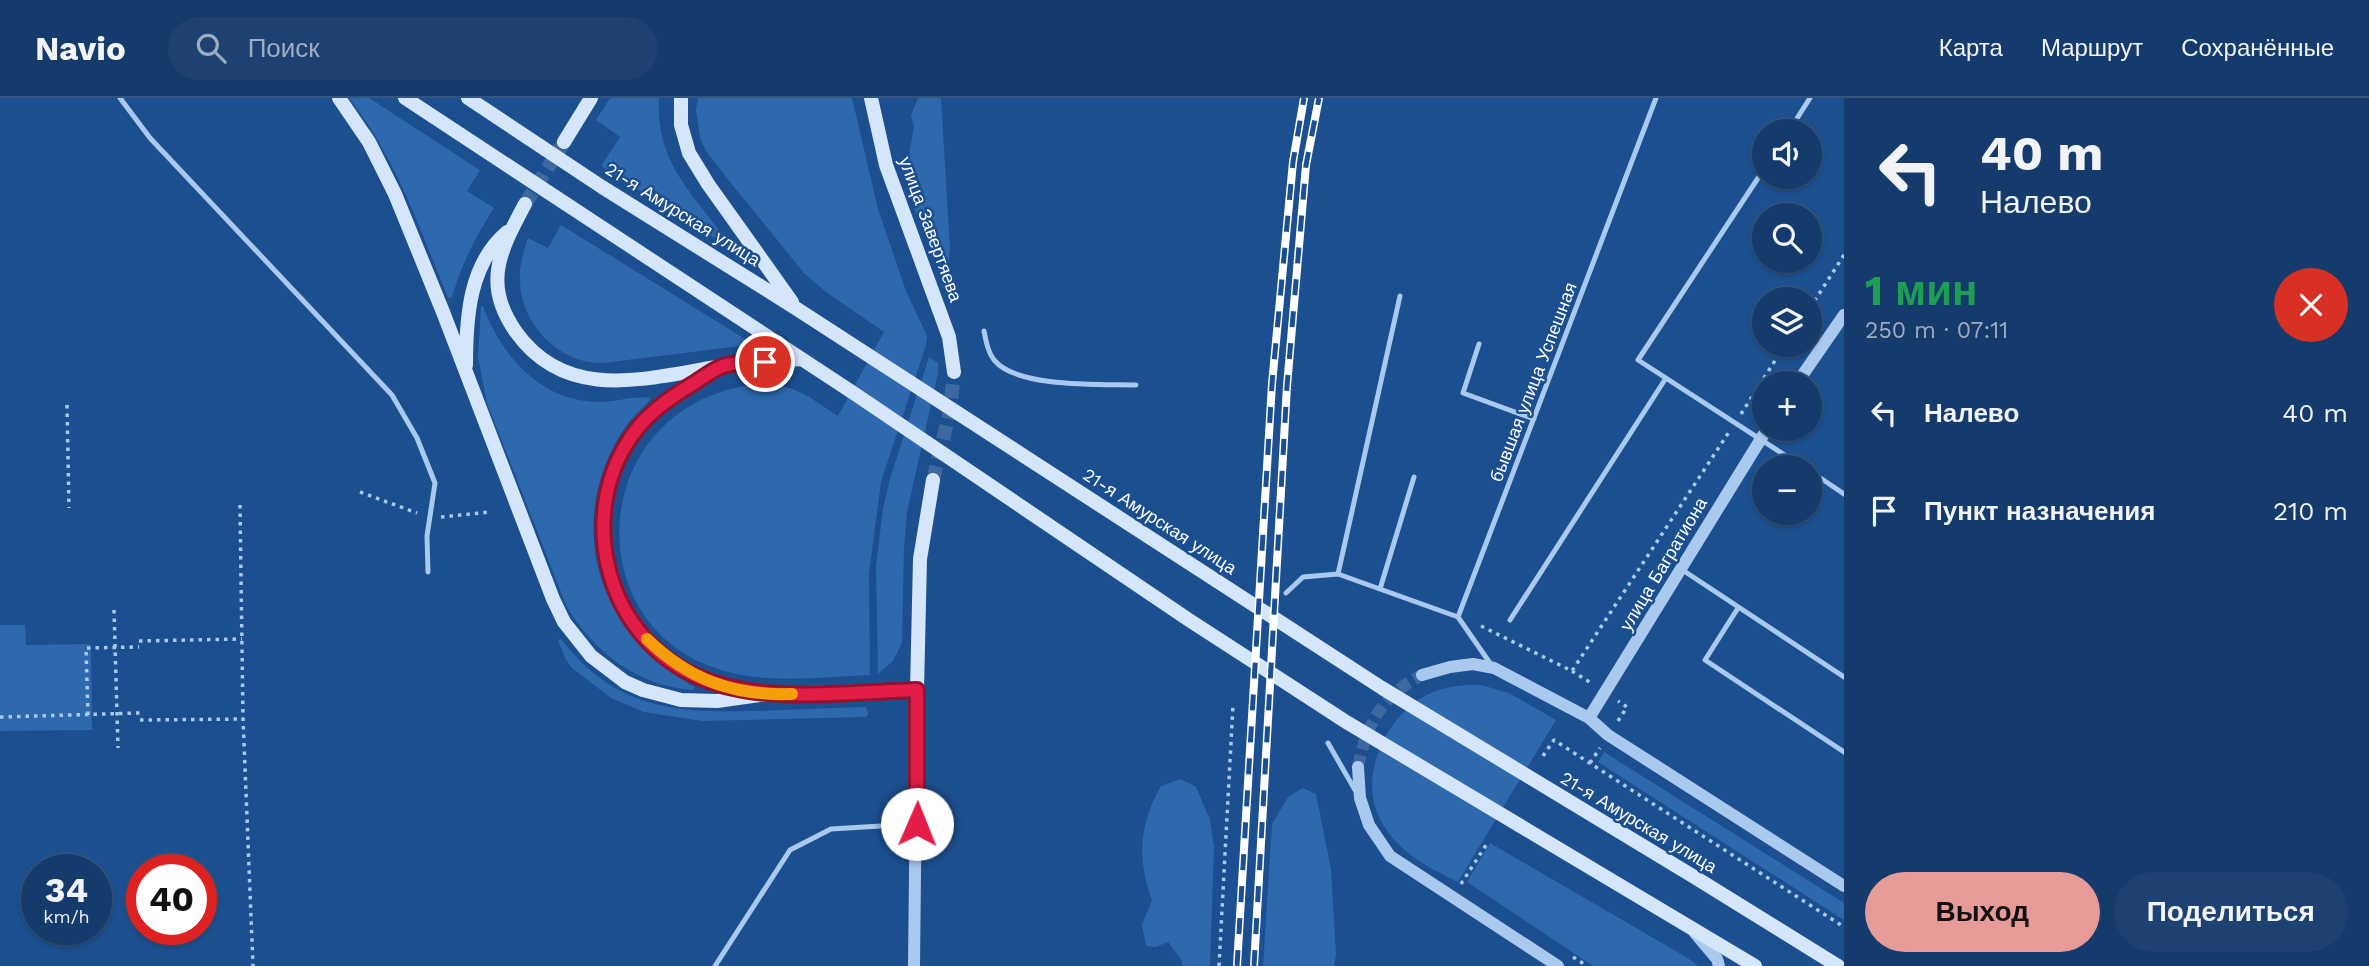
<!DOCTYPE html>
<html lang="ru">
<head>
<meta charset="utf-8">
<style>
  :root { --surface:#143b6b; --page:#1d4271; --text:#f1f3f6; --muted:#9dadc1; --line:#33557e; --accent:#e69b98 }
  body { margin:0; font-family:"Work Sans",sans-serif; background:var(--page); color:var(--text); height:100vh; display:flex; flex-direction:column; font-size:26px; white-space:nowrap }
  * { box-sizing:border-box; margin:0 }
  p { font-size:23px; color:var(--muted) }
  .icon { flex:none; width:38px; height:38px; fill:none; stroke:currentColor; stroke-width:2; stroke-linecap:round; stroke-linejoin:round }
  .map { position:relative; flex:1; overflow:hidden }
  .panel { display:flex; flex-direction:column; background:var(--surface); width:525px }
  .panel>* { flex:none }
  .hud { background:#143b6b; color:var(--text); overflow:hidden }
  .controls { position:absolute; left:1752px; top:21px; display:grid; gap:14px }
  .controls a { display:grid; place-items:center; width:70px; height:70px; border-radius:50%; background:var(--surface); box-shadow:0 2px 5px #0004,0 0 0 2px var(--line); font-size:35px }
  .speed { position:absolute; left:21px; top:756px; display:flex; gap:14px; font-size:35px; font-weight:700; text-align:center }
  .speed>* { display:grid; place-content:center; width:91px; height:91px; border-radius:50%; background:var(--surface); box-shadow:0 2px 5px #0004,0 0 0 2px var(--line); line-height:1 }
  .speed small { font-size:18px; font-weight:400 }
  .speed .limit { border:10px solid #d22; background:#fff; color:#111 }
  .pin { position:absolute; display:grid; place-items:center; width:60px; height:60px; color:#fff; margin:-30px; border:4px solid #fff; border-radius:50%; box-shadow:0 2px 7px #0007 }
  .me { position:absolute; width:77px; margin:-38px; rotate:1deg; stroke-linejoin:round; filter:drop-shadow(0 0 5px #0008) }
  .turn { display:flex; align-items:center; gap:24px; height:147px; padding:0 21px; font-size:32px }
  .turn .icon { width:91px; height:91px; stroke-width:2.5 }
  .turn b { display:block; font-size:49px; line-height:60px }
  .round { display:grid; place-items:center; flex:none; width:74px; height:74px; border-radius:37px; background:var(--page) }
  .summary { display:flex; align-items:center; justify-content:space-between; height:119px; padding:0 21px }
  h1 { font-size:42px; font-weight:700; line-height:52px; color:#1e9e55 }
  .action { display:flex; gap:14px; margin-top:auto; padding:14px 21px }
  .action a { flex:1; height:80px; border-radius:42px; background:var(--accent); color:#111; font-size:28px; font-weight:700; line-height:80px; text-align:center }
  .action a+a { background:var(--page); color:var(--text) }
  ul { padding:0; list-style:none }
  li { display:flex; align-items:center; gap:21px; height:98px; padding:0 21px }
  li div { flex:1 }
  li b { display:block; font-size:26px }
  li em { font-style:normal }
  header { display:flex; align-items:center; gap:42px; box-sizing:border-box; height:98px; padding:0 35px; background:var(--surface); border-bottom:2px solid var(--line) }
  header strong { font-size:33px }
  nav { display:flex; gap:38px; margin-inline-start:auto; font-size:24px }
  .search { width:490px; height:63px; background:var(--page); display:flex; align-items:center; gap:18px; box-sizing:border-box; padding:0 24px; border-radius:38px; color:var(--muted); font-size:26px }
  main { display:flex; flex:1; min-height:0 }
  .map>svg:first-child { display:block }
  .green { fill:#2e69ad }
  .lines { fill:none; stroke-linecap:round; stroke-linejoin:round }
  .tertiary-tunnel { stroke:#3d69a0; stroke-width:12; stroke-dasharray:12 6; stroke-linecap:butt }
  .secondary-tunnel { stroke:#3d69a0; stroke-width:14; stroke-dasharray:14 7; stroke-linecap:butt }
  .path { stroke:#a9c9ee; stroke-width:3.5; stroke-dasharray:3.5 5; stroke-linecap:butt }
  .service { stroke:#a9c9ee; stroke-width:5 }
  .tertiary { stroke:#a9c9ee; stroke-width:12 }
  .secondary { stroke:#d6e6fa; stroke-width:14 }
  .rail-casing { stroke:#fff; stroke-width:8 }
  .rail { stroke:#1b4f8f; stroke-width:5; stroke-dasharray:16; stroke-linecap:butt }
  .route-casing { stroke:#92132f; stroke-width:18 }
  .route { stroke:#e11d48; stroke-width:12 }
  .slow { stroke:#f59e0b; stroke-width:12 }
  .labels { text-anchor:middle; dominant-baseline:central; stroke-width:5; stroke-linejoin:round; paint-order:stroke }
  .street-label { font-size:18px; fill:#fff; stroke:#1b4f8f }
</style>
</head>
<body>
<header>
<strong>Navio</strong>
<div class="search"><svg class="icon" aria-label="search" viewBox="0 0 24 24"><circle cx="10" cy="10" r="6"/><path d="M15 15l6 6"/></svg>Поиск</div>
<nav><a>Карта</a><a>Маршрут</a><a>Сохранённые</a></nav>
</header>
<main>
<div class="map">
<svg width="1844" height="868" viewBox="0 0 1844 868">
  <rect width="100%" height="100%" fill="#1b4f8f"/>
  <path class="green" d="M349,0H369L480,72L467,93L494,110C475,139 462,166 452,199L448,200C420,131 396,60 349,0Z
    M610,0H659C657,47 673,73 701,109C711,122 721,135 733,147L730,150L601,68L620,39L596,22Z
    M698,0H852L878,111L906,193L927,238L926,247L881,384L869,476L870,577C820,579 766,587 718,571C583,528 588,334 724,293C747,286 775,283 797,293C812,299 825,310 838,318L884,234L826,194L805,176L726,79L706,53L700,40L696,12Z
    M918,0H941L950,150L947,177L951,185L949,190L945,189L915,113L908,63L914,29L911,17Z
    M561,127L742,239L748,244V247L603,265C559,266 521,226 520,183C519,168 523,155 528,140L548,150Z
    M481,208H483C501,257 540,303 597,304C614,305 634,297 651,300C645,309 636,315 629,324C621,334 615,345 610,356C568,448 609,543 695,589L693,592C638,588 593,554 566,507L487,305L478,259Z
    M929,259L938,265V275L907,414L904,450L902,545L893,563L878,576L876,468L883,410L890,381Z
    M0,527H25L26,547L91,546L92,632L0,633Z
    M561,541C615,610 672,615 753,613C791,612 828,610 866,609L868,616L866,619L702,623L644,614L611,600L572,570L566,562L558,542Z
    M1481,587L1509,595L1556,622L1458,784C1427,769 1396,753 1380,721C1358,679 1385,621 1423,599C1441,589 1462,586 1481,587Z
    M1604,654L1844,805V822L1598,664Z
    M1181,681L1196,689L1210,722L1214,749L1210,868H1182V863L1168,844L1156,849L1146,848L1142,827L1152,802C1137,762 1139,726 1161,688Z
    M1303,690L1316,696L1331,771L1336,856L1334,868H1263L1272,726L1288,699Z
    M1490,745L1686,859L1699,868H1593L1467,784Z"/>
  <g class="lines">
    <path class="tertiary-tunnel" d="M1358,669C1367,626 1381,598 1422,577"/>
    <path class="secondary-tunnel" d="M525,106L564,44
      M933,382L950,313L954,274"/>
    <path class="path" d="M1810,210L1844,157
      M67,307L69,410
      M1741,316L1785,247
      M360,394L417,415
      M240,407L243,620L253,868
      M441,419L490,414
      M114,512L118,650
      M1481,528L1572,573L1729,334
      M139,543L242,541
      M1572,573L1591,585
      M88,617L86,550L139,549
      M0,619L140,615
      M140,622L243,621
      M1618,623L1627,609L1618,603
      M1543,658L1554,642L1844,829
      M1590,665L1600,650
      M1461,786L1488,744
      M1573,859L1587,868
      M1219,868L1233,607"/>
    <path class="service" d="M120,0L150,40L392,297L417,340L435,385L427,438L428,474
      M1789,33L1810,0
      M1764,71L1638,262L1803,369
      M1400,198L1338,476L1458,519
      M984,233C986,243 988,255 995,263C1018,290 1103,286 1136,287
      M1479,246L1463,295L1534,321
      M1810,373L1844,396
      M1681,471L1844,579
      M1380,491L1414,379
      M1286,495L1303,479L1338,476
      M1738,510L1705,562L1844,654
      M1510,522L1666,280
      M1492,568L1458,519L1656,0
      M1328,645L1355,692
      M715,868L790,752L831,731L914,726"/>
    <path class="tertiary" d="M1797,285L1844,217
      M1422,577L1450,569L1473,566L1494,570L1589,620L1608,637L1844,788
      M1589,620L1767,331
      M1358,669L1360,700L1369,727L1390,758L1558,868
      M1695,835L1717,861L1719,868
      M914,868L917,592"/>
    <path class="secondary" d="M339,0L369,44L395,96L443,214L553,501L564,524L591,558L625,584L643,592L681,602L717,603L768,596L917,592L920,461L933,382
      M405,0L855,296L1189,522L1348,625L1755,868
      M468,0L602,89L797,211L1382,590L1696,780L1838,868
      M681,0V27L689,55L708,86L792,204
      M871,0L886,67L949,239L954,274
      M564,44L591,0
      M525,106C500,153 482,186 516,234C566,304 644,281 716,269C744,265 773,263 801,261
      M466,267C466,220 469,166 507,134
      M723,268C693,286 659,303 637,331C578,406 598,520 680,570C704,584 730,589 756,594"/>
    <g class="rail-casing">
      <path id="rail" d="M1237,868L1272,286L1293,64L1304,0
        M1254,868L1287,288L1306,67L1319,0"/>
    </g>
    <use href="#rail" class="rail"/>
  </g>
  <g class="lines">
    <g class="route-casing">
      <path id="route" d="M765,264C752,265 735,264 723,268C712,272 701,281 691,287C671,299 651,313 637,331C574,410 603,536 696,578C760,607 848,594 917,592V726"/>
    </g>
    <use href="#route" class="route"/>
    <path class="slow" d="M647,541C689,582 734,598 792,596"/>
  </g>
  <g class="labels">
    <g class="street-label">
      <text transform="translate(683 116) rotate(32)">21-я Амурская улица</text>
      <text transform="translate(931 131) rotate(70)">улица Завертяева</text>
      <text transform="translate(1533 284) rotate(-69)">бывшая улица Успешная</text>
      <text transform="translate(1160 423) rotate(33)">21-я Амурская улица</text>
      <text transform="translate(1663 466) rotate(-59)">улица Багратиона</text>
      <text transform="translate(1639 724) rotate(31)">21-я Амурская улица</text>
    </g>
  </g>
</svg>
<div class="controls">
<a><svg class="icon" aria-label="sound" viewBox="0 0 24 24"><path d="M4 9h4l5-4v14l-5-4H4zM17 9q2 3 0 6"/></svg></a>
<a><svg class="icon" aria-label="search" viewBox="0 0 24 24"><circle cx="10" cy="10" r="6"/><path d="M15 15l6 6"/></svg></a>
<a><svg class="icon" aria-label="layers" viewBox="0 0 24 24"><path d="M12 4l9 5-9 5-9-5zM3 14l9 5 9-5"/></svg></a>
<a>+</a>
<a>−</a>
</div>
<div class="speed"><div>34<small>km/h</small></div><div class="limit">40</div></div>
<div class="pin" style="left:765px;top:264px;background:#d93025"><svg class="icon" aria-label="arrive" viewBox="0 0 24 24"><path d="M6 21V4h12l-3 4 3 4H6"/></svg></div>
<svg class="me" style="left:917px;top:726px" viewBox="-20 -20 40 40"><circle r="19" fill="#fff"/><path d="M0-13L10 11 0 6-10 11z" fill="#e11d48"/></svg>
</div>
<section class="panel">
<div class="hud">
<div class="turn"><svg class="icon" aria-label="left" viewBox="0 0 24 24"><path d="M17 20v-9H6M10 6l-5 5 5 5"/></svg><div><b>40 m</b>Налево</div></div>
</div>
<div class="summary"><div><h1>1 мин</h1><p>250 m · 07:11</p></div><a class="round" style="background:#d93025;color:#fff"><svg class="icon" aria-label="close" viewBox="0 0 24 24"><path d="M6 6l12 12M18 6L6 18"/></svg></a></div>
<ul>
<li><svg class="icon" aria-label="left" viewBox="0 0 24 24"><path d="M17 20v-9H6M10 6l-5 5 5 5"/></svg><div><b>Налево</b></div><em>40 m</em></li>
<li><svg class="icon" aria-label="arrive" viewBox="0 0 24 24"><path d="M6 21V4h12l-3 4 3 4H6"/></svg><div><b>Пункт назначения</b></div><em>210 m</em></li>
</ul>
<div class="action"><a>Выход</a><a>Поделиться</a></div>
</section>
</main>
</body>
</html>
